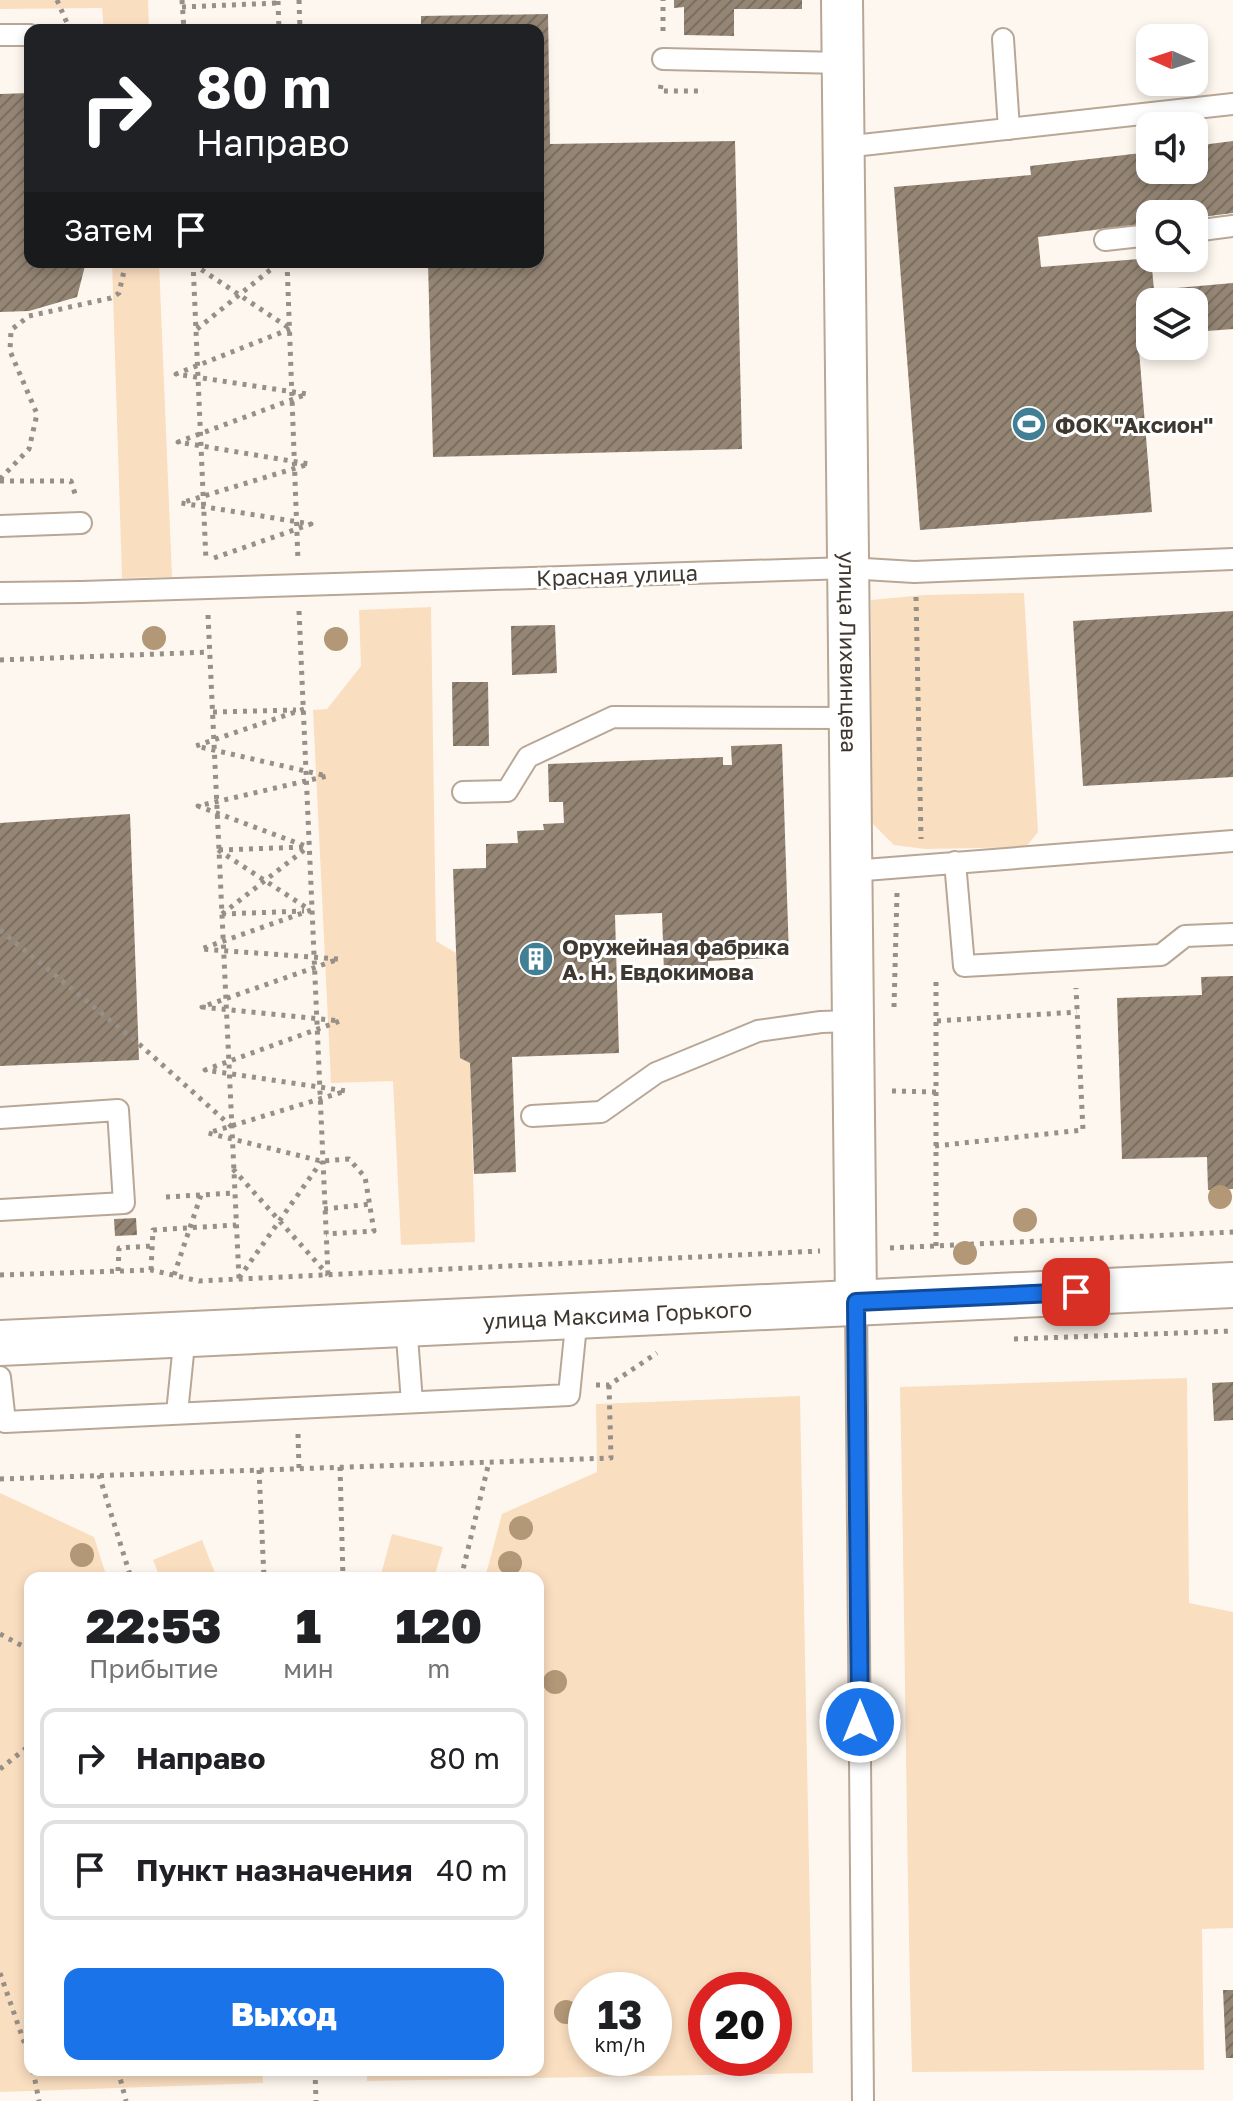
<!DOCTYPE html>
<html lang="ru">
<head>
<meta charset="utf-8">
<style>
  :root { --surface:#fff; --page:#f6f6f6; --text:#202124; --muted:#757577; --line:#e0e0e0; --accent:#1a73e8 }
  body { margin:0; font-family:"Golos Text",sans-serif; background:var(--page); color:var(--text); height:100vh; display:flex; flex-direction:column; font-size:30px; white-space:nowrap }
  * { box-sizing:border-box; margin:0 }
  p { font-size:26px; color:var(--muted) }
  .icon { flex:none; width:44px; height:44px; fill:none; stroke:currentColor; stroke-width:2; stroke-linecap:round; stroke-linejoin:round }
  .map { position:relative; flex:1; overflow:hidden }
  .drawer { position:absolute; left:24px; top:1572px; width:520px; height:504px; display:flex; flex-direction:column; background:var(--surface); border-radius:16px; box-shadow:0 4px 12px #0003 }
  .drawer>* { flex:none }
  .top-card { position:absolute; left:24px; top:24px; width:520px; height:244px; border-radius:16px; box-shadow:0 4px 12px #0003; background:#202124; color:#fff; overflow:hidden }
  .needle { width:52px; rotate:273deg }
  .controls { position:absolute; left:1136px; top:24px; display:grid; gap:16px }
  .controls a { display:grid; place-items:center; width:72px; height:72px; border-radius:16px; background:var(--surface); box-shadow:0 4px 12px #0003; font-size:40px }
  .speed { position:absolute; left:568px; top:1972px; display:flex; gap:16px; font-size:40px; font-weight:700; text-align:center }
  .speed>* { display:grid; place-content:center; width:104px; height:104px; border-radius:50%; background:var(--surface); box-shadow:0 4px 12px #0003; line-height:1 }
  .speed small { font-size:20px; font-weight:400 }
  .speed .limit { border:12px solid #d22; background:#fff; color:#111 }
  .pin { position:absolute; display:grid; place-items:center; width:68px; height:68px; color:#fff; margin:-34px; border-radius:16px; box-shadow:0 4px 12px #0006 }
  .me { position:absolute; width:88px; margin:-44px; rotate:0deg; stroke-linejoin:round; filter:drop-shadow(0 0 6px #0008) }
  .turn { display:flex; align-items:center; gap:28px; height:168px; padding:0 40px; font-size:36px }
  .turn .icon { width:104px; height:104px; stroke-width:2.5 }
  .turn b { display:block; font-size:56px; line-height:68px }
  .then { display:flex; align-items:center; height:76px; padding:0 40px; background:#0003; gap:16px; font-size:30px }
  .eta { display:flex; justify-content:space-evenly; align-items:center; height:136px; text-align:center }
  .eta b { font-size:48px; font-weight:800; line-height:56px }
  .button { display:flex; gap:16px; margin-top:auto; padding:16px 40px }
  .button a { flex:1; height:92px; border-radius:16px; background:var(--accent); color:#fff; font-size:32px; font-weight:800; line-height:92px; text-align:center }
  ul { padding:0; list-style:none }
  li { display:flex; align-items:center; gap:24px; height:100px; margin:0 16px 12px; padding:0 24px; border:4px solid var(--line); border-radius:16px }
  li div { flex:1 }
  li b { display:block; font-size:30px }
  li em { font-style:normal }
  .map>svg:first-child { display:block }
  .green { fill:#fadec0; fill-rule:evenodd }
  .building { fill:url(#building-hatch) }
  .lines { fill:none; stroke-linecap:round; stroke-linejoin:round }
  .lane-casing { stroke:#b8a796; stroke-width:24 }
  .street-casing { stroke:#b8a796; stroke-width:44 }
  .primary-casing { stroke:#b8a796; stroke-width:48 }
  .path { stroke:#979088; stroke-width:5; stroke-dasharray:4 6; stroke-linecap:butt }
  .lane { stroke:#fff; stroke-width:20 }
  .street { stroke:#fff; stroke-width:40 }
  .primary { stroke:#fff; stroke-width:44 }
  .tree { fill:#b29876 }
  .route-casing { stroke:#114b97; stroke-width:20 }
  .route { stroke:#1a73e8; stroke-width:14 }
  .labels { text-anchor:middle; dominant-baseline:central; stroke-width:6; stroke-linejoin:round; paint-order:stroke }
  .poi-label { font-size:22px; font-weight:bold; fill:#3e3830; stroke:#fff; text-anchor:start }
  .street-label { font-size:22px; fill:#3e3830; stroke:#fff }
</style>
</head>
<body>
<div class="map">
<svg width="1233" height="2101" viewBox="0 0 1233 2101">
  <defs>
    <pattern id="building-hatch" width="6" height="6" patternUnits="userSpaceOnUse" patternTransform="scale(2)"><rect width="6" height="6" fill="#948574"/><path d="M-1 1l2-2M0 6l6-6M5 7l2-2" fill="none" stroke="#7a6e60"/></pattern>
  </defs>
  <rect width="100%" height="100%" fill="#fef7ef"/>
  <path class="green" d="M0,0H148L149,30H104L102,8L0,9Z
    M112,262H159L172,577L122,578Z
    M1024,593L1038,832L1026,847L925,849L894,845L872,823L871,600L924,595Z
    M431,607L436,941L456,953L460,1057L470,1063L475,1242L401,1245L393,1081L331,1083L313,710L327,709L361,666L359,610Z
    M1187,1378L1189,1603L1233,1612V1928L1202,1929L1204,2070L912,2072C906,1843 905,1615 900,1387Z
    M800,1396L813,2073L367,2081V2070H538V1578H485L502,1514L597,1472L596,1404ZM654,1990V2058H586V1990ZM774,1990V2058H706V1990Z
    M0,1493L94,1537L107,1578H30V2070H262L263,2083L0,2092Z
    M392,1534L443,1547L434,1578H380Z
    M202,1540L217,1578H160L153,1560Z"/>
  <path class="building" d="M674,0H802V9H734V36L684,35V7L674,8Z
    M548,14L550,144L735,141L742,449L433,457L428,262H538V30H421V16Z
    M30,93V262H86L77,297L29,311L0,312V94Z
    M1233,141V213L1194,218V214H1150V223L1038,237L1041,267L1151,258L1154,290L1233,283V329L1194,332V302H1150V336L1138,337L1152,512L920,530L894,187L1031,175L1030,166L1150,152V170H1194V146Z
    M1233,611V777L1083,786L1073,621Z
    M555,625L557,673L512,675L511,626Z
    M452,682H488L489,746H453Z
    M782,744L789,957L708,961V972L664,973L662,913L615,915L619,1053L512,1057L516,1172L474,1174L470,1063L460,1058L453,869L486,868V844L518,843L517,831L544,830L543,824L564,823L563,802H549L548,764L723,757V765H732L731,746Z
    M130,814L139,1060L0,1066V823Z
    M1233,976V1189L1208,1190L1207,1157L1122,1159L1117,998L1202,995L1201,977Z
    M136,1218L137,1235L115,1236L114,1219Z
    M1233,1382V1420L1214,1421L1212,1383Z
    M1223,1990H1233V2058H1226Z"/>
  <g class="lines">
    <g class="lane-casing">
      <path id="lane" d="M0,35H30
        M1003,39L1009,129
        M663,59L843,63
        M844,147L1233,104
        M1194,231L1233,226
        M1105,240L1150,235
        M0,526L81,523
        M0,593L81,592L848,568L914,572L1233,559
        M463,792L507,791L528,757L613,717L850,718
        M955,862L964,966L1161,955L1185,936L1233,934
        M852,871L1233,841
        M532,1116L601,1112L656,1073L758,1031L821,1022L853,1021
        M0,1118L118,1110L124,1203L0,1210
        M856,1302L863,2101
        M406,1324L412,1402
        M0,1377L5,1422L569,1395L577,1315
        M177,1413L185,1334"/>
    </g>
    <g class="street-casing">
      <g id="street">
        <path id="s1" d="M842,0L856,1302"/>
      </g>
    </g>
    <g class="primary-casing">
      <g id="primary">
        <path id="s2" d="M0,1343L1233,1285"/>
      </g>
    </g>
    <path class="path" d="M57,0L70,30
      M182,0L184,30
      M299,0L300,30
      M278,1L279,30
      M182,7L278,3
      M663,31V0
      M661,85L660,91H704
      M193,262L206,561
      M287,262L298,561
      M193,264L289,328
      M197,329L280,262
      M0,479L29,449L37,414L10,351L11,330L29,316L111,298L119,293L126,262
      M0,481H71L76,497
      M214,558L311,524L181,503L309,464L178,442L307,394L176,374L290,329
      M916,597L921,839
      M299,611L328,1275
      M208,615L239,1279
      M0,660L210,652
      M304,709L196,746L327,776L198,806L308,847
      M213,712L296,710
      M218,850L310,910
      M219,850L305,847
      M311,910L201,949L339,959L202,1007L340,1021L205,1070L346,1091L208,1133L321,1161L349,1159L365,1177L374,1231L326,1234
      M222,914L308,847
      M222,914L304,911
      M0,930L139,1044L231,1126
      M894,1007L897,893
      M937,1021L1077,1012
      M892,1091L936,1092
      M935,1146L1083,1130L1076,988
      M233,1169L328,1275
      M166,1197L234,1193
      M324,1209L371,1204
      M936,1246V976
      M890,1248L1233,1232
      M151,1270L153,1230L236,1225
      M118,1271L119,1248L152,1246
      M0,1275L151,1270L199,1281L820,1251
      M174,1275L201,1195
      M239,1278L321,1162
      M1014,1339L1233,1331
      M596,1385H609L657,1353
      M298,1434L299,1468
      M340,1467L343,1578
      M259,1470L264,1578
      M99,1475L131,1578
      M0,1479L611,1458L609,1385
      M461,1578L489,1462
      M0,1634L30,1650
      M0,1769L30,1745
      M0,1973L30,2059
      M33,2070L39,2101
      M118,2070L126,2101
      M277,2070L278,2074
      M315,2070L316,2101
      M356,2070H364"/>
    <use href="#lane" class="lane"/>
    <use href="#street" class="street"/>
    <use href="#primary" class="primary"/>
  </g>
  <g class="tree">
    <circle cx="154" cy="638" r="12"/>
    <circle cx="336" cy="639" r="12"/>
    <circle cx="1220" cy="1197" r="12"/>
    <circle cx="1025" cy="1220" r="12"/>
    <circle cx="965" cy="1253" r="12"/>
    <circle cx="521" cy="1528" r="12"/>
    <circle cx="82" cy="1555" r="12"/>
    <circle cx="510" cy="1563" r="12"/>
    <circle cx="555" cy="1682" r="12"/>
    <circle cx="566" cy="2012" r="12"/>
  </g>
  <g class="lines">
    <g class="route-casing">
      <path id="route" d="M860,1722L856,1302L1076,1292"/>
    </g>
    <use href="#route" class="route"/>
  </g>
  <defs>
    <g id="stadium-disc" transform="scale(1.8)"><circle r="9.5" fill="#417f95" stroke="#fff"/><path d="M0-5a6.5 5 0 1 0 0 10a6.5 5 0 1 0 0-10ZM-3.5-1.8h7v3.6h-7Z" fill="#fff"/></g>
    <g id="building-disc" transform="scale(1.8)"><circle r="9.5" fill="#417f95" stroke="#fff"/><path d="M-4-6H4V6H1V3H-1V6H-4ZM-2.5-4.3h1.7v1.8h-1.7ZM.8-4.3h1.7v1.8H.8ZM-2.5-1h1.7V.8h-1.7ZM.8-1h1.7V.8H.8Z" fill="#fff"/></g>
  </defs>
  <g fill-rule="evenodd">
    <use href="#stadium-disc" x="1029" y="424"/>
    <use href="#building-disc" x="536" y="959"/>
  </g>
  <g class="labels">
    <g class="poi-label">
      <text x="1055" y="424">ФОК "Аксион"</text>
      <text x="562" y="946">Оружейная фабрика<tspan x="562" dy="25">А. Н. Евдокимова</tspan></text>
    </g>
    <g class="street-label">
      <text transform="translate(617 575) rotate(-2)">Красная улица</text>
      <text stroke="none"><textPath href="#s1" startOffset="652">улица Лихвинцева</textPath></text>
      <text stroke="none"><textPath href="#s2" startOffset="618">улица Максима Горького</textPath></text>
    </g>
  </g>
</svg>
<div class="controls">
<a><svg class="needle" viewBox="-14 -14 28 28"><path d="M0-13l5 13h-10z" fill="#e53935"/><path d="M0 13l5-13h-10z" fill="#757577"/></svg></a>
<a><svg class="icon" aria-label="sound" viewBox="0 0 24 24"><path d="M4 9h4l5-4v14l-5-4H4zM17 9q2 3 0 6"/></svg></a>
<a><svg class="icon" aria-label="search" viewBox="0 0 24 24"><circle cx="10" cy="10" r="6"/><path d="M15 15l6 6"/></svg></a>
<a><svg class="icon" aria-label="layers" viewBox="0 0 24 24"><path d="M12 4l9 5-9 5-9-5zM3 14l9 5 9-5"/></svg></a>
</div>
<div class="speed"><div>13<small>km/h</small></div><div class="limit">20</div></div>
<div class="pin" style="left:1076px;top:1292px;background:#d93025"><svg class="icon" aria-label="arrive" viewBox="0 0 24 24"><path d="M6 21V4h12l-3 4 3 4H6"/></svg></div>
<svg class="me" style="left:860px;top:1722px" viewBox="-20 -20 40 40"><circle r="17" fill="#1a73e8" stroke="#fff" stroke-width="3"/><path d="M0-11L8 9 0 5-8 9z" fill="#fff"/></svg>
<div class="top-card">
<div class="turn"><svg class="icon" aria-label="right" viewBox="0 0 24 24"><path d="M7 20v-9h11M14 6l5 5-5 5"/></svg><div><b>80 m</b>Направо</div></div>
<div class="then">Затем<svg class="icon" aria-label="arrive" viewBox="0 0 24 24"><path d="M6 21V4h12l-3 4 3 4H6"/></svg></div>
</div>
<section class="drawer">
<div class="eta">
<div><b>22:53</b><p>Прибытие</p></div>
<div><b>1</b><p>мин</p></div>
<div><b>120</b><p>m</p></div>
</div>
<ul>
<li><svg class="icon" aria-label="right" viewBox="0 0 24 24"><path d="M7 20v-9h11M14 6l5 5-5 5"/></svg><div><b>Направо</b></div><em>80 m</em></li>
<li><svg class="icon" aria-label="arrive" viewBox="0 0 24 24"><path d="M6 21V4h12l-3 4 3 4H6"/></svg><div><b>Пункт назначения</b></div><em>40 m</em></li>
</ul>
<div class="button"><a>Выход</a></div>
</section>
</div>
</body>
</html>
